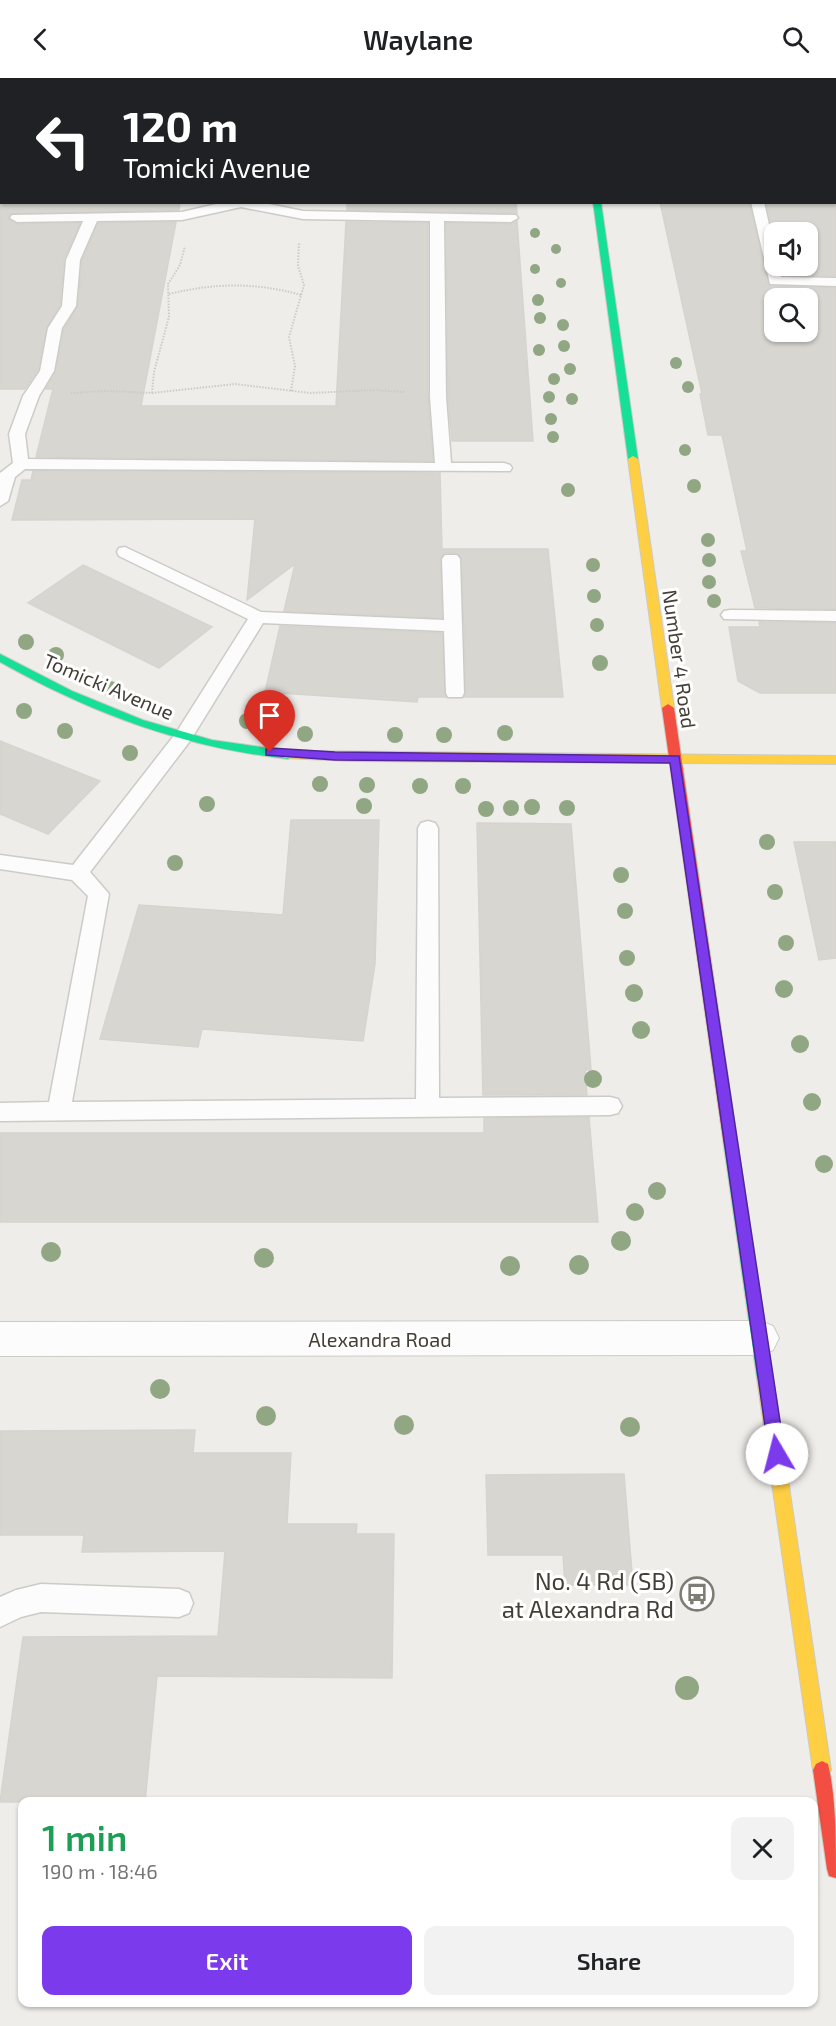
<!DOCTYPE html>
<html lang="en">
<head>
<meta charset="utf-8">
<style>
  :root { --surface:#fff; --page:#f2f2f2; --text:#202124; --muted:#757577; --accent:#7c3aed }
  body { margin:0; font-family:"Exo 2",sans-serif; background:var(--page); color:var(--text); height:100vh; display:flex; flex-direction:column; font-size:22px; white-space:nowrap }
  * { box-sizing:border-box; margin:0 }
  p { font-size:20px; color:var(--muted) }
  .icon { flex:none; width:33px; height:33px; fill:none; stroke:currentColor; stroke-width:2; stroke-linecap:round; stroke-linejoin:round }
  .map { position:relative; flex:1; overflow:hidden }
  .details { position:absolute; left:18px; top:1719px; width:800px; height:210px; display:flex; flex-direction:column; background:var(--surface); border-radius:12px; box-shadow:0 2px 4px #0004 }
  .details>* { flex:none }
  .guide { position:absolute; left:0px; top:0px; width:837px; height:126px; box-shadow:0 2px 4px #0004; background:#202124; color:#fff; overflow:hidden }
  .buttons { position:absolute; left:764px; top:144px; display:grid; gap:12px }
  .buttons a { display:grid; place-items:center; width:54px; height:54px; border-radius:12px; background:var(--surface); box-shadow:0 2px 4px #0004; font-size:30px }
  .pin { position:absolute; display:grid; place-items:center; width:51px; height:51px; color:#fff; margin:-62px -26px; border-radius:50% 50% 50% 0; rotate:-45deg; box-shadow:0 0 6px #0007 }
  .pin .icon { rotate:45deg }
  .me { position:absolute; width:66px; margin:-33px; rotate:352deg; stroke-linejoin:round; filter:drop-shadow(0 0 4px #0008) }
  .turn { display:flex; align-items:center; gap:21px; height:126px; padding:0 24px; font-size:27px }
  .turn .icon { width:78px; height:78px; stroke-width:2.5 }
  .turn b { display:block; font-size:42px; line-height:51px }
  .round { display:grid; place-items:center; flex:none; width:63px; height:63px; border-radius:12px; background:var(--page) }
  .overview { display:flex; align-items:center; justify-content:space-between; height:102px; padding:0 24px }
  h1 { font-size:36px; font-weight:600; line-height:45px; color:#1e9e55 }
  .action { display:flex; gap:12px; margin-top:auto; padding:12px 24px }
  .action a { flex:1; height:69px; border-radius:12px; background:var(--accent); color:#fff; font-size:24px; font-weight:600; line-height:69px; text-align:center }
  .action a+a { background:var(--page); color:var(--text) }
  header { display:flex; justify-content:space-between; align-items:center; height:78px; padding:0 24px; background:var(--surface); font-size:27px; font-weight:600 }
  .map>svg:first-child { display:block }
  .building { fill:#d8d6d1; stroke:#d6d4cf; stroke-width:1.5; fill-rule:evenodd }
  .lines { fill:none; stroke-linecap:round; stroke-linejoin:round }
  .lane-casing { stroke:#cccbc7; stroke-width:3 }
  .street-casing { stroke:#cccbc7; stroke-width:2 }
  .fast-casing { stroke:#cccac1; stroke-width:2 }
  .slow-casing { stroke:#cccac1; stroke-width:2 }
  .jam-casing { stroke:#cccac1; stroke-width:2 }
  .path { stroke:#cccbc7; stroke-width:2; stroke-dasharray:1.5 1.5; stroke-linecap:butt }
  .lane { fill:#fcfcfc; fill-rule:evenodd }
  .street { fill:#fcfcfc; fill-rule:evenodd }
  .fast { fill:#16e098; fill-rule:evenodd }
  .slow { fill:#ffcf43; fill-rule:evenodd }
  .jam { fill:#f24e42; fill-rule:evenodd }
  .tree { fill:#91a784 }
  .route { fill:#7c3aed; stroke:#51269a; stroke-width:1.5 }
  .labels { text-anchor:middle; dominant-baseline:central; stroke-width:6; stroke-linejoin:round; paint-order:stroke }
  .street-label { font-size:20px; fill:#433e36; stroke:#fff }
  .near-poi-label { font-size:24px; fill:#433e36; stroke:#fff; text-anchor:end }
</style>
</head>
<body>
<header><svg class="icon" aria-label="back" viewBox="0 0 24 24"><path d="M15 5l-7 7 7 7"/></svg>Waylane<svg class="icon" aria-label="search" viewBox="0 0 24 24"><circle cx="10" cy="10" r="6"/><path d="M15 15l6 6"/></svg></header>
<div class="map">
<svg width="836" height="1948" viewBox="0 0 836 1948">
  <rect width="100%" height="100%" fill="#eeede9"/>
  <path class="building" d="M0,124H180L179,132L10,136L8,141L17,146L80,145L64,181L60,227L46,250L38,292L25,311H0Z
    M347,124H516L517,135L347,132Z
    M660,124H749L769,208L836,210V531L755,530L741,473H747L722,357H708L700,316H702ZM774,220H807V254H774Z
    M766,124H836V198L783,197L780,188H807V154H774V159Z
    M517,143L533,363H452L448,319L446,145L511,146Z
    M176,144L141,328H336L346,144L428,145V319L433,383L36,379L53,311H46L56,293L64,251L78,228L82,183L98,145Z
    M33,393L440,395L442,471H548L563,619H464L466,615L462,481L457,475H445L440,481L442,540L284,533L295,486L247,522L255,441L12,442L22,402H31Z
    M83,487L212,549L159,590L28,525Z
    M759,544L836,545V615H760L738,603L729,549H760Z
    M280,548L442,555L446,619H418L417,624L265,614Z
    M0,663L100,703L48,756L0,736Z
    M291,742H379L375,886L363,963L202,951L198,969L100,961L139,827L283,837Z
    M477,745L571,746L591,992H585L587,1017H483Z
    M794,764H836V880L819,882Z
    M589,1039L598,1144H0V1055H484V1040Z
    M195,1352L193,1375H291L287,1446H357L356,1456H394L392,1600L157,1598L145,1724H0L23,1559L218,1558L225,1473L82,1474L84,1457H0V1353Z
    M624,1396L633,1507H565L563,1477H488L486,1397Z"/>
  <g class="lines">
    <g class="lane-casing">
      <path id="lane" d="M271,0H283V2H271Z
        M225,124H259L303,133L516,137L518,140L511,144L444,143L446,319L451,385H504L510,387L512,390L510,393L25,391L15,399L8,423L0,428V395L13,385L9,356L23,318L40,293L48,250L62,228L66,182L83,143L17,144L10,140L12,137L182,134ZM241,129L303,141L430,143V319L435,385L28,381L25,356L39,318L54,293L62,250L76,228L80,182L97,143L182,142Z
        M751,124H764L774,169V188H778L781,199L836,200V208L770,206Z
        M125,469L261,534L444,542L442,481L445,477H457L460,481L464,615L462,619H448L446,615L444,553L263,545L190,663L90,794L109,816L72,1024L416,1021L418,750L421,745L428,743L435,745L438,750L439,1020L610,1019L618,1021L622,1028L618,1035L610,1037L0,1043V1025L49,1024L88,818L72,802L0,791V777L73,787L176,655L248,541L119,478L117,474L119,470Z
        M730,532L836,533V543L724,541L721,537L724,533Z
        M41,1506L179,1511L189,1515L193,1525L189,1535L179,1539L41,1534L21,1539L0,1549V1519L16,1512Z"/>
    </g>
    <g class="street-casing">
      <path id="street" d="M0,67H2V79H0Z
        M760,1243L773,1248L779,1260L773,1272L760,1277L0,1278V1244Z"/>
    </g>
    <g class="fast-casing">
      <path id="fast" d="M593,124H601L638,381L633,384L628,381Z
        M0,576L72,613L143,642L212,662L288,673L294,677L288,681C182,669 93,636 0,584Z
        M731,1062L736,1064L738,1068L773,1300L771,1305L765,1307L759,1305L757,1300L724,1068L726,1064Z"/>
    </g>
    <g class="slow-casing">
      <path id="slow" d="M575,0H583V2H576Z
        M633,378L638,381L674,630L668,634L662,630L628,381Z
        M288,673L836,678V686L352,683L284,680L282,677Z
        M765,1293L771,1295L773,1300L831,1692L828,1698L822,1701L816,1698L813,1692L757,1300L759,1295Z"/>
    </g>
    <g class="jam-casing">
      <path id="jam" d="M668,626L674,630L738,1068L736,1072L731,1074L726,1072L724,1068L662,630Z
        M822,1683L828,1686C836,1719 836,1764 836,1800L829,1798L827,1791L813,1692L816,1686Z"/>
    </g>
    <path class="path" d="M169,216C214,205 256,204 301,217
      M291,313L295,288L289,259L304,207L298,188L299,165
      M71,315L105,313L152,315L235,306L310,315L376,312L405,314
      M152,315L154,294L169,239L168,206L180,187L185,168"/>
    <use href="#lane" class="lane"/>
    <use href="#street" class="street"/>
    <use href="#fast" class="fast"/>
    <use href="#slow" class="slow"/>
    <use href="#jam" class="jam"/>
  </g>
  <g class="tree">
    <circle cx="535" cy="155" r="5"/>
    <circle cx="556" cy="171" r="5"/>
    <circle cx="535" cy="191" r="5"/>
    <circle cx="561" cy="205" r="5"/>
    <circle cx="538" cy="222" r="6"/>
    <circle cx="540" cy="240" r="6"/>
    <circle cx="563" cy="247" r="6"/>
    <circle cx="564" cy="268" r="6"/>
    <circle cx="539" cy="272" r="6"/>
    <circle cx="676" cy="285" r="6"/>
    <circle cx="570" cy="291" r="6"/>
    <circle cx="554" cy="301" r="6"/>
    <circle cx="688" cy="309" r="6"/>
    <circle cx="549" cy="319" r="6"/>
    <circle cx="572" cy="321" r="6"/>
    <circle cx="551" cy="341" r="6"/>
    <circle cx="553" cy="359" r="6"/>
    <circle cx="685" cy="372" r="6"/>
    <circle cx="694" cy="408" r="7"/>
    <circle cx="568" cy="412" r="7"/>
    <circle cx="708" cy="462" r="7"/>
    <circle cx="709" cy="482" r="7"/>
    <circle cx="593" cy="487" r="7"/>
    <circle cx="709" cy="504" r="7"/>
    <circle cx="594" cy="518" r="7"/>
    <circle cx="714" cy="523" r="7"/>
    <circle cx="597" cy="547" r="7"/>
    <circle cx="26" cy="564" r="8"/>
    <circle cx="56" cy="577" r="8"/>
    <circle cx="600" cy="585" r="8"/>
    <circle cx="110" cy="611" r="8"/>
    <circle cx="24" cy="633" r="8"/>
    <circle cx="247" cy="643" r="8"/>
    <circle cx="65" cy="653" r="8"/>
    <circle cx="505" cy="655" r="8"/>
    <circle cx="305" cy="656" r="8"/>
    <circle cx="395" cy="657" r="8"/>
    <circle cx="444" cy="657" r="8"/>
    <circle cx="130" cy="675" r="8"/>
    <circle cx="320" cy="706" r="8"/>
    <circle cx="367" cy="707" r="8"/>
    <circle cx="420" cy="708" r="8"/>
    <circle cx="463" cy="708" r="8"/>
    <circle cx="207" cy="726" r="8"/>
    <circle cx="364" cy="728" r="8"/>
    <circle cx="532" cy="729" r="8"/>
    <circle cx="511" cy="730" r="8"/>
    <circle cx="567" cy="730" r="8"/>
    <circle cx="486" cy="731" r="8"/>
    <circle cx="767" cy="764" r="8"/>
    <circle cx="175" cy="785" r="8"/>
    <circle cx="621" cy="797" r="8"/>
    <circle cx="775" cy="814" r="8"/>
    <circle cx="625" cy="833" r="8"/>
    <circle cx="786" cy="865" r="8"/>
    <circle cx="627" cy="880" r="8"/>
    <circle cx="784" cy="911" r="9"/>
    <circle cx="634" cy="915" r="9"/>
    <circle cx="641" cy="952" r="9"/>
    <circle cx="800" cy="966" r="9"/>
    <circle cx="593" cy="1001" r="9"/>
    <circle cx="812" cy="1024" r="9"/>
    <circle cx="824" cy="1086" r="9"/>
    <circle cx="657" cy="1113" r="9"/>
    <circle cx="635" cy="1134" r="9"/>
    <circle cx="621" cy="1163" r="10"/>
    <circle cx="51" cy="1174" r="10"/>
    <circle cx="264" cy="1180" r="10"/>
    <circle cx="579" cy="1187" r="10"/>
    <circle cx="510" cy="1188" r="10"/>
    <circle cx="160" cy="1311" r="10"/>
    <circle cx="266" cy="1338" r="10"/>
    <circle cx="404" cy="1347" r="10"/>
    <circle cx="630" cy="1349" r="10"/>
    <circle cx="687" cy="1610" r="12"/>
  </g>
  <path class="route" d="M270,670L335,674L679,678L785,1376L783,1382L777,1384L771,1382L769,1376L670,685L335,682L266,677V671Z"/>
  <defs>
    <g id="bus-ring" transform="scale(1.725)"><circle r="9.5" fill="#fff" stroke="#7f7b75" stroke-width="1.5"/><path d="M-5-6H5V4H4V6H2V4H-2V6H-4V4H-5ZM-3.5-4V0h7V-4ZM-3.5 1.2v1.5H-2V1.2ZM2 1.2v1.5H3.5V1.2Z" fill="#7f7b75"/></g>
  </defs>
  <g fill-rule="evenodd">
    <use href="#bus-ring" x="697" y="1516"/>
  </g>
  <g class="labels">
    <g class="street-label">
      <text transform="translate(680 581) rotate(82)">Number 4 Road</text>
      <text transform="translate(109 608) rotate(23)">Tomicki Avenue</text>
      <text x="380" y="1261">Alexandra Road</text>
    </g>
    <g class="near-poi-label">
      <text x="674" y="1502">No. 4 Rd (SB)<tspan x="674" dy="28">at Alexandra Rd</tspan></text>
    </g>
  </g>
</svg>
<div class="buttons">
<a><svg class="icon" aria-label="sound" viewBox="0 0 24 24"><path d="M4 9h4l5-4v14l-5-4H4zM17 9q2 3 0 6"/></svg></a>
<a><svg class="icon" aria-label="search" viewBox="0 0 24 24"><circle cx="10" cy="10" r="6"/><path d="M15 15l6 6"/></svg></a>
</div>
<div class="pin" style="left:270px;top:674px;background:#d93025"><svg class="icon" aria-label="arrive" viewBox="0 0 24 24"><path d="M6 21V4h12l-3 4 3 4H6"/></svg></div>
<svg class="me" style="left:777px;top:1376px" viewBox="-20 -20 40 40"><circle r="19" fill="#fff"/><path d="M0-13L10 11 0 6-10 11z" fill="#7c3aed"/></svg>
<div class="guide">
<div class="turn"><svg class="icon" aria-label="left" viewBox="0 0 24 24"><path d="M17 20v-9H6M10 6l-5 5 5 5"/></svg><div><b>120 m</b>Tomicki Avenue</div></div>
</div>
<section class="details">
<div class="overview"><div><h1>1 min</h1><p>190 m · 18:46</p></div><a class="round"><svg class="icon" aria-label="close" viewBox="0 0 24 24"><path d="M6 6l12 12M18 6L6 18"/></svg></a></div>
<div class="action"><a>Exit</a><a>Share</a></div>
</section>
</div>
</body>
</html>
